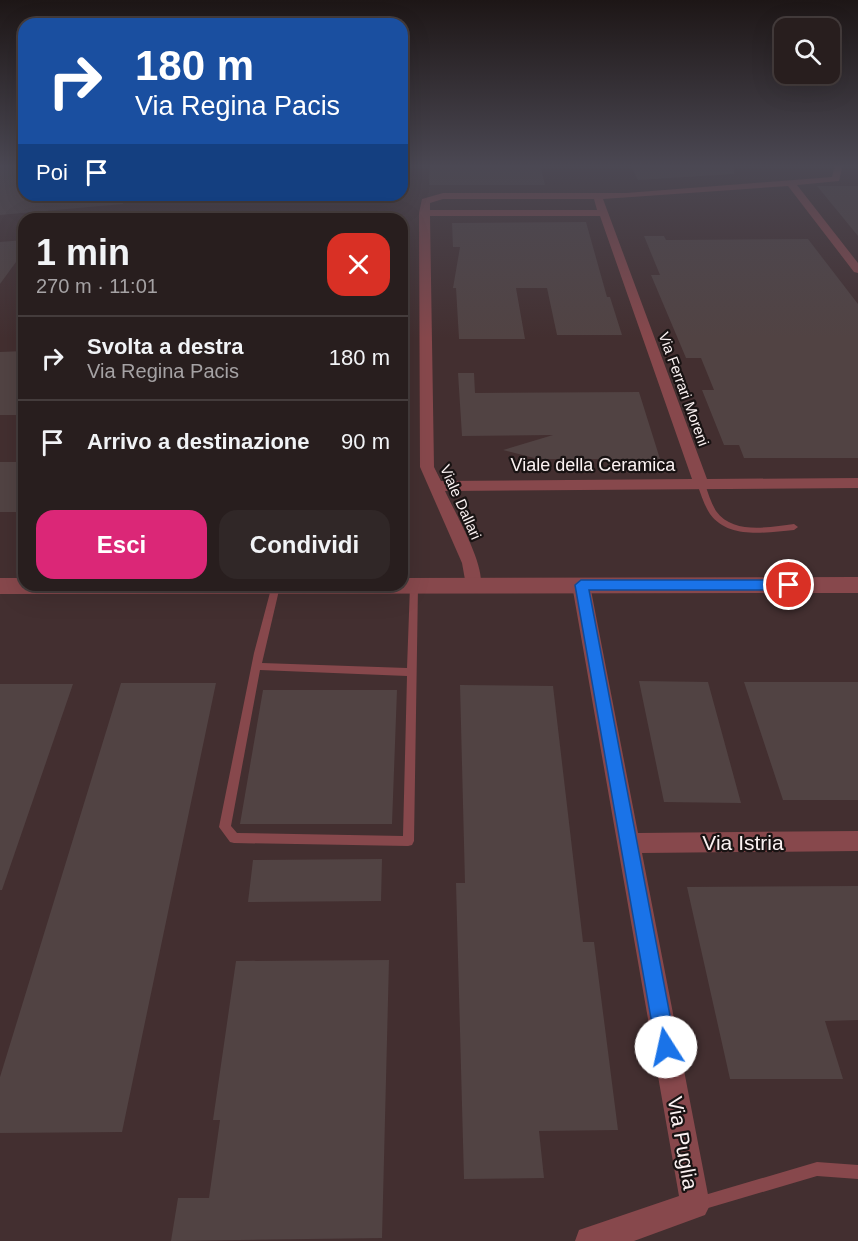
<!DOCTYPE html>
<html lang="it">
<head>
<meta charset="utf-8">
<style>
  :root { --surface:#281e1e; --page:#302727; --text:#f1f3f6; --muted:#a5a2a4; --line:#443c3c; --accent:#db2777 }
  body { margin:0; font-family:Helvetica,sans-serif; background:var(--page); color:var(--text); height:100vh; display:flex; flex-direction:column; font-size:22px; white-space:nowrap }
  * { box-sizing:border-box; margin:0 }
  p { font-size:20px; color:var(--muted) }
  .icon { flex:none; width:33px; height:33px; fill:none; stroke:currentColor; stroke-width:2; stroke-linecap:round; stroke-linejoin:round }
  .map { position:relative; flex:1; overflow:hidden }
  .details { position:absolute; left:18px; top:213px; width:390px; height:378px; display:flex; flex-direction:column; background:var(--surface); border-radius:18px; box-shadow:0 6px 24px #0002,0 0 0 2px var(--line) }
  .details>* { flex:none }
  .guide { position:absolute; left:18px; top:18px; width:390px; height:183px; border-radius:18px; box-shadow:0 6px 24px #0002,0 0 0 2px var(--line); background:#1a4fa0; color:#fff; overflow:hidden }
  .tools { position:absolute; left:774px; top:18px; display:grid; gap:12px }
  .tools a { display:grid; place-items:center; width:66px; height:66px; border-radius:12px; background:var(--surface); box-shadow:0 6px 24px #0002,0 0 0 2px var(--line); font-size:30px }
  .pin { position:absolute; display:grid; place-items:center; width:51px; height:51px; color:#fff; margin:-26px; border:3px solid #fff; border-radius:50%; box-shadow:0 2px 6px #0007 }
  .me { position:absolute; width:66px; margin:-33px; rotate:350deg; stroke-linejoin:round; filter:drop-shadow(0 0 4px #0008) }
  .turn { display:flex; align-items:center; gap:21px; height:126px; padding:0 18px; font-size:27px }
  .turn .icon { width:78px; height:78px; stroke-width:2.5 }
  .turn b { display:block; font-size:42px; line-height:51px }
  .then { display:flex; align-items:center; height:57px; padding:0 18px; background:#0003; gap:12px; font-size:22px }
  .round { display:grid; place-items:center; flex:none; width:63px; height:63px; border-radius:18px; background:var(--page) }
  .headline { display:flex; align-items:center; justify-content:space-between; height:102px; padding:0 18px }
  h1 { font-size:36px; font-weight:800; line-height:45px }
  .button { display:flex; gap:12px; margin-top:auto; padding:12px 18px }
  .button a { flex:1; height:69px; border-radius:18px; background:var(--accent); color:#fff; font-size:24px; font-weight:800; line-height:69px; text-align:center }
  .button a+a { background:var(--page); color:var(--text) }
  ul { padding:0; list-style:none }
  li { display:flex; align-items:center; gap:18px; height:84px; padding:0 18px; border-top:2px solid var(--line) }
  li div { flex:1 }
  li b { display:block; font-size:22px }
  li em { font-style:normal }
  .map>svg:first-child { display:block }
  .built { fill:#432f30; fill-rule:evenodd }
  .building { fill:#514343 }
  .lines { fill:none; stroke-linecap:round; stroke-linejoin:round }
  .service { fill:#87484c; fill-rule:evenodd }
  .minor { fill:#87484c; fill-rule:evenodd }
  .tertiary { fill:#87484c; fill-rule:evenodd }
  .route { fill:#1a73e8; stroke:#114b97; stroke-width:1.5 }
  .labels { text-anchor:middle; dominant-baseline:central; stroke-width:4.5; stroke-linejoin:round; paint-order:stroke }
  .far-street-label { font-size:15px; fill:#fbf2f2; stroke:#191313 }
  .street-label { font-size:18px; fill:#fbf2f2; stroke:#191313 }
  .near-street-label { font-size:21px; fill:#fbf2f2; stroke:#191313 }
</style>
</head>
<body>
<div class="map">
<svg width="858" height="1241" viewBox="0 0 858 1241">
  <rect width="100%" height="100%" fill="#352828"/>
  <path class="built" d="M0,164H24V195H402V164L858,165V1241H0ZM24,219H402V585H24Z"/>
  <path class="building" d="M0,164H24V195H122L123,204L0,215Z
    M429,164H540L545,185H429Z
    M630,164H734V174L638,180Z
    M817,186H858V236Z
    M586,222L607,297H610L622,335H557L547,288H516L525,339H459L456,288H453L460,247H453L452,223Z
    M644,236H664L666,240L808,239L858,304V458H744L739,445H724L702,390H714L701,358H686L651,275H660Z
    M24,240V251L0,284V242Z
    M24,351V415H0V352Z
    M458,373H474L475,393L639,392L660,459H538L503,450L553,435L462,436Z
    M0,462H24V512H0Z
    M639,681L708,682L741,803L664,802Z
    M744,682H858V800H783Z
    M121,683H216L122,1132L0,1133V1077Z
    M0,684H73L2,890H0Z
    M460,685L553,686L583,942H594L618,1130L539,1131L544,1178L464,1179L456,883H465Z
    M263,690H397L392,824H240Z
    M382,859L381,901L248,902L253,860Z
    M858,886V1020L825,1021L843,1079H730L687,887Z
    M389,960L382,1238L171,1241L178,1198H209L220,1120H213L236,961Z"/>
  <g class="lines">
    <path class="service" d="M698,482H704L705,484C708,493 711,503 716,511C733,535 770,527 794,524L798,527L794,530C767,532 729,540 710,514C704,505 701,494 697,484Z
      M414,583L418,586L414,841L412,845L408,846L234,843L230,842L219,827L254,653L272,585L280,586L262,663L407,668L410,586ZM260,670L407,676L403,836L237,833L231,826Z
      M817,1162L858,1165V1179L817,1176L698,1211L693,1209L691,1204L693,1199L698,1197Z"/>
    <path class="minor" d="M835,164H843L839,181L797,185L858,263V273L854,272L788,186L603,199L707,479L858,478V488L445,491C454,511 490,572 479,591L473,593L467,591L462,563L420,467L419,213L422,199L443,193H626L832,177ZM443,199H594L597,210H430V203ZM430,216H600L692,479L441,481L434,467Z
      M581,579L587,581L590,585L638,833L858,831V851L642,853L710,1205L705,1215L634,1241H575L579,1230L679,1196L572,585L575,581Z"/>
    <path class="tertiary" d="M858,577V593L0,594V578H24V585H402V578Z"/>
  </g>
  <linearGradient id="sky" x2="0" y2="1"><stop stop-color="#1d1616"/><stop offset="0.49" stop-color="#4b4853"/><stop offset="1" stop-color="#4b4853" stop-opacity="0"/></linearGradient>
  <rect width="858" height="338" fill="url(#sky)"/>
  <path class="route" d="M581,580H789L795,585L789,590H589L676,1047L673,1054L666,1057L659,1054L656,1047L575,585Z"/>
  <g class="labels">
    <g class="far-street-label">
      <text transform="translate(684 389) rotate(70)">Via Ferrari Moreni</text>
      <text transform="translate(461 502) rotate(66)">Viale Dallari</text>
    </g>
    <g class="street-label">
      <text x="593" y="465">Viale della Ceramica</text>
    </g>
    <g class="near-street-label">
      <text x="743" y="842">Via Istria</text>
      <text transform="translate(683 1143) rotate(80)">Via Puglia</text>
    </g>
  </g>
</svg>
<div class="tools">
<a><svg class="icon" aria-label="search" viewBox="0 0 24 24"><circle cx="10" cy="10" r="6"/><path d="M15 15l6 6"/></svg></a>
</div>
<div class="pin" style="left:789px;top:585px;background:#d93025"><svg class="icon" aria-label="arrive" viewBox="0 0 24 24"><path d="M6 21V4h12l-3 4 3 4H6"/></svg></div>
<svg class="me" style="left:666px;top:1047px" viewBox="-20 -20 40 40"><circle r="19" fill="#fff"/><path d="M0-13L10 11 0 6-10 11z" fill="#1a73e8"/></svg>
<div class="guide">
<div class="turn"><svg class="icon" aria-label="right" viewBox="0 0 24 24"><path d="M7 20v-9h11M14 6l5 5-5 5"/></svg><div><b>180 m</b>Via Regina Pacis</div></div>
<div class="then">Poi<svg class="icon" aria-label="arrive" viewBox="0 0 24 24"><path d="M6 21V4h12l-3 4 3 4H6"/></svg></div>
</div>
<section class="details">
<div class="headline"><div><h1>1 min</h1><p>270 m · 11:01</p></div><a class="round" style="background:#d93025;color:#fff"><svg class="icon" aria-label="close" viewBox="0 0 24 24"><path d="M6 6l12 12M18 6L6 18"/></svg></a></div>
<ul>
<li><svg class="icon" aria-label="right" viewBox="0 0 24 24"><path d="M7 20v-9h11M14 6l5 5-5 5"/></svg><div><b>Svolta a destra</b><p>Via Regina Pacis</p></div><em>180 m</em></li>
<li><svg class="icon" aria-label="arrive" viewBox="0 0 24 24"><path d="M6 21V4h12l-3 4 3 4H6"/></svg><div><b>Arrivo a destinazione</b></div><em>90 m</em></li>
</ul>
<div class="button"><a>Esci</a><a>Condividi</a></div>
</section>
</div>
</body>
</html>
